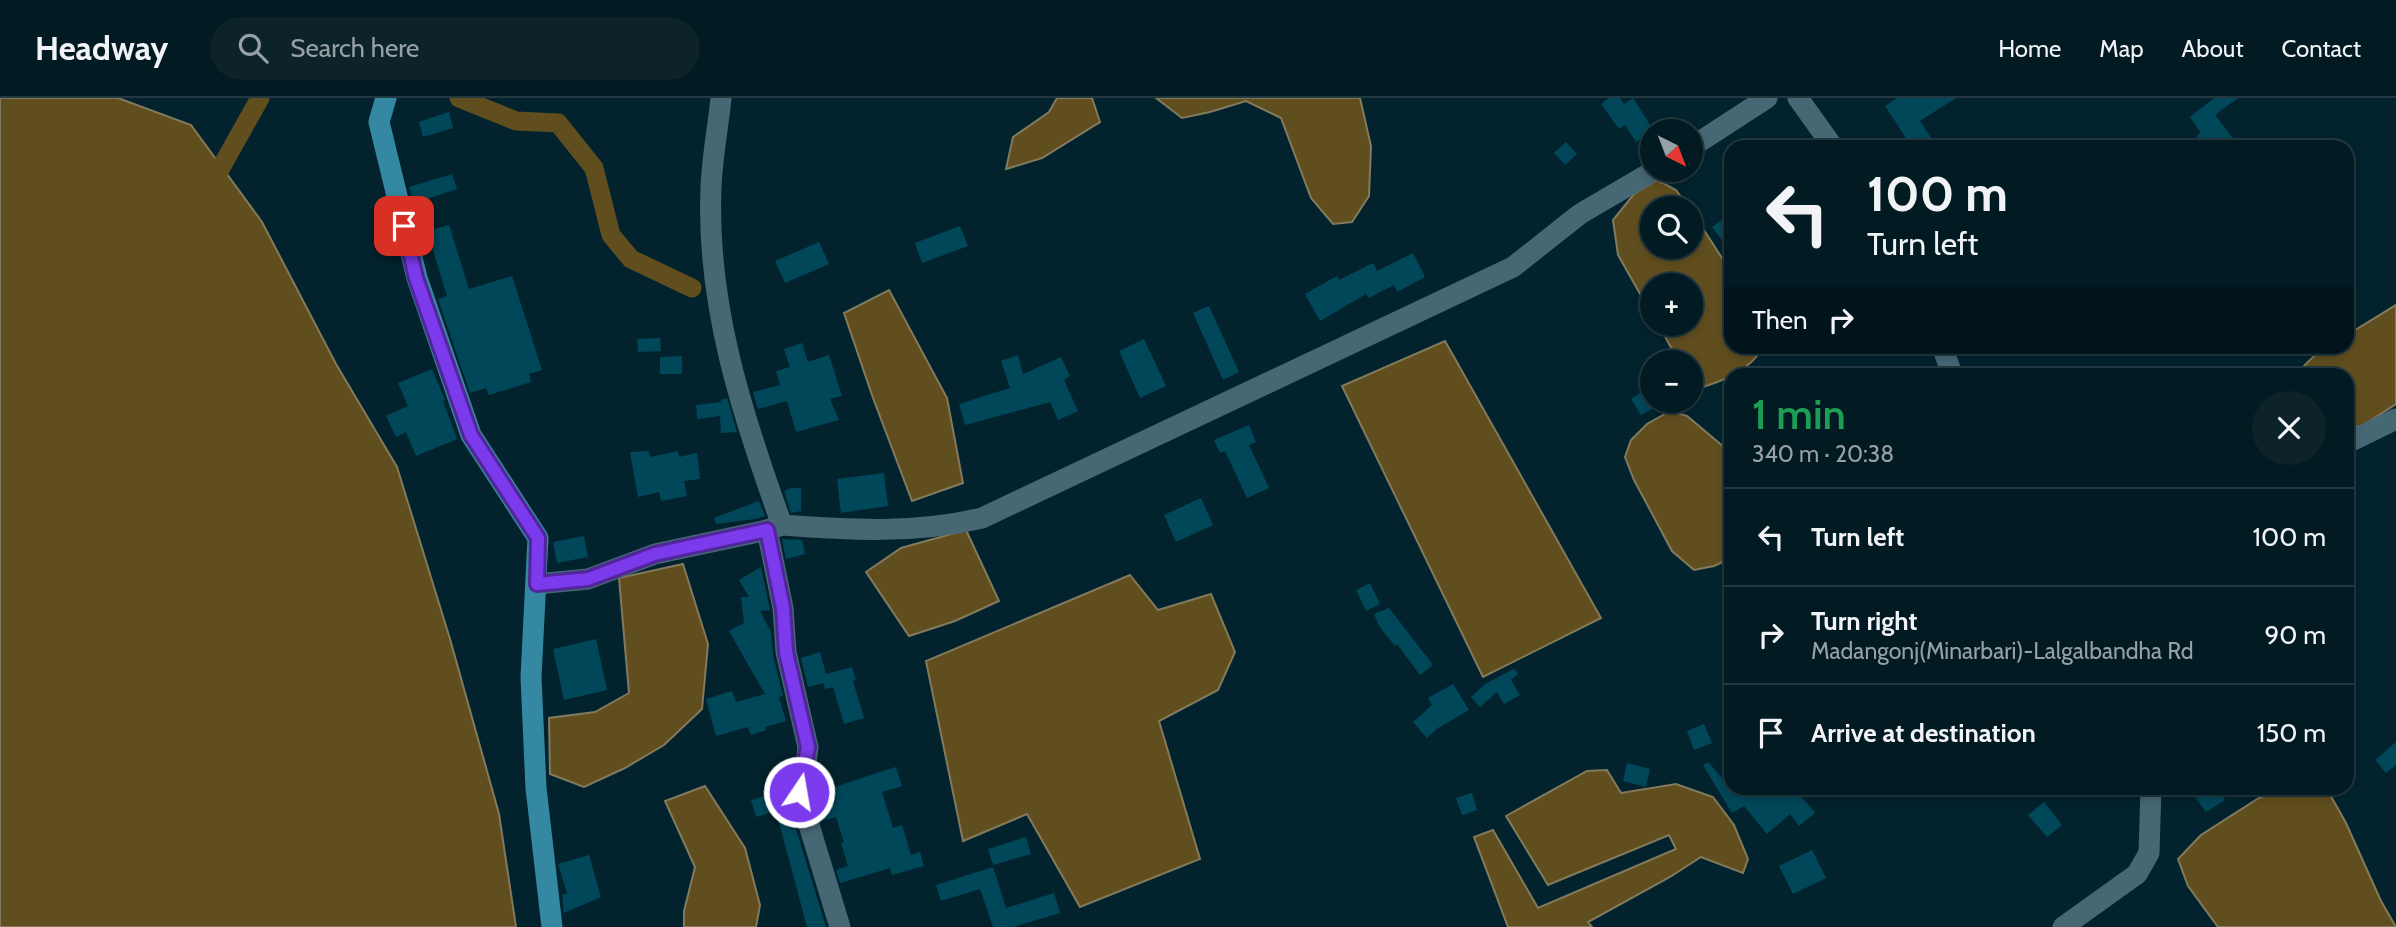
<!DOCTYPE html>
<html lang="en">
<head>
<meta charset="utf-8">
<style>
  :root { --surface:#021a22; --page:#0c232a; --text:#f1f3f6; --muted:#96a1a5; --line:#233840 }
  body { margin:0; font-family:Cabin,sans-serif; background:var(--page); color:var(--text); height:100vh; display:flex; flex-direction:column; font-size:26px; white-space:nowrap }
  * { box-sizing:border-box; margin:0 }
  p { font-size:23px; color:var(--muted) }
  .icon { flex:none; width:38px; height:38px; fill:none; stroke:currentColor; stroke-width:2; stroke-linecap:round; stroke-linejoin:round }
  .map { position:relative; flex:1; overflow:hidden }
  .sheet { position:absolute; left:1724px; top:270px; width:630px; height:427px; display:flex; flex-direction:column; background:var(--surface); border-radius:21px; box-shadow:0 4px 10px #0003,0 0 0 2px var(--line) }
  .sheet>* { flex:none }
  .banner { position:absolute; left:1724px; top:42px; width:630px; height:214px; border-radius:21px; box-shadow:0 4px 10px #0003,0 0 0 2px var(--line); background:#021a22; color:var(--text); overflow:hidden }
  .needle { width:46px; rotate:138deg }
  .tools { position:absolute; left:1640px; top:21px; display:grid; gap:14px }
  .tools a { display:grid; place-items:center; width:63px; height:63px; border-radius:50%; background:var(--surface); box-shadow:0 4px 10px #0003,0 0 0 2px var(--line); font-size:35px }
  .pin { position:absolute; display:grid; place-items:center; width:60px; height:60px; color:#fff; margin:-30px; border-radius:14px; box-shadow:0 4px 10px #0006 }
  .me { position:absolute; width:77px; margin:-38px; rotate:12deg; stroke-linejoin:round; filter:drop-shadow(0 0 5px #0008) }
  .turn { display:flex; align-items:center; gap:24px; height:147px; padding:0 28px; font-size:32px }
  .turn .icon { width:91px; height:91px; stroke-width:2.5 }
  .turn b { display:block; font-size:49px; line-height:60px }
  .then { display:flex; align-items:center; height:66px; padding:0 28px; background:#0003; gap:14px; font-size:26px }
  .round { display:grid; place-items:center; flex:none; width:74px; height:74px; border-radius:37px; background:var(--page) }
  .headline { display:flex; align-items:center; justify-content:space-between; height:119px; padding:0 28px }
  h1 { font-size:42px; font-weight:600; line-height:52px; color:#1e9e55 }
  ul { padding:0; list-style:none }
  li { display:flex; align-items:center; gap:21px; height:98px; padding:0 28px; border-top:2px solid var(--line) }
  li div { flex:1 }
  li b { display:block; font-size:26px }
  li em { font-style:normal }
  header { display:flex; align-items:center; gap:42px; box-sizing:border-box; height:98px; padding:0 35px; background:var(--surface); border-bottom:2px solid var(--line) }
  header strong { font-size:33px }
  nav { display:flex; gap:38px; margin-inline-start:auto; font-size:24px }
  .search { width:490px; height:63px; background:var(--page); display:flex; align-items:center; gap:18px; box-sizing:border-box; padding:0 24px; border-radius:38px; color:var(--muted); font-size:26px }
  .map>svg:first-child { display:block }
  .water { fill:#614e1f; stroke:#827a5c; stroke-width:2 }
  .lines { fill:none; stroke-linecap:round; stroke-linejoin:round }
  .canal { stroke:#614e1f; stroke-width:19 }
  .building { fill:#00475a }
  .minor { stroke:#466774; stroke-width:21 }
  .major { stroke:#3488a2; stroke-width:21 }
  .route-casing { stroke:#51269a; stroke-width:18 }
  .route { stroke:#7c3aed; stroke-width:12 }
</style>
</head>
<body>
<header>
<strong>Headway</strong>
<div class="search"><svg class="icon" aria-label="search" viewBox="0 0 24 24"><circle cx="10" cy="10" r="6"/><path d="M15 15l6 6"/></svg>Search here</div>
<nav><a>Home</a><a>Map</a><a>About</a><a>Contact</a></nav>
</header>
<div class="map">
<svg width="2396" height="829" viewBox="0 0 2396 829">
  <rect width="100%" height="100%" fill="#02232e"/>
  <path class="water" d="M0,0H118L191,27L262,124L336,266L397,369L450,541L499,716L516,829H0Z
    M1057,0H1092L1100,24L1042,60L1006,71L1013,39L1049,14Z
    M1156,0H1360L1371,48L1369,98L1352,124L1333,126L1311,100L1281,20L1246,3L1210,14L1182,20Z
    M1657,82L1676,92L1689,110H1652V149H1690L1691,112L1731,174V248L1764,249C1749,272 1728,281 1703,289L1691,280L1690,264H1679L1658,226H1690V187H1652V217L1618,157L1613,122L1634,96Z
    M889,192L947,300L963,385L912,403L873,300L844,215Z
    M2396,207V306L2362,328L2347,330V276H2304V268C2319,252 2324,249 2347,248V237Z
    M1445,243L1601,520L1483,579L1342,288Z
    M1670,313L1687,318L1731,355V460L1714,468L1694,472L1672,453L1634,382L1625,359L1631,342L1647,326Z
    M966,432L999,503L955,523L909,538L866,474L901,450Z
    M683,466L708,546L702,611L664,647L625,670L584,689L550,676L549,620L595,614L629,595L619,480Z
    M1130,477L1158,512L1211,496L1235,554L1218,592L1159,623L1200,761L1080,809L1027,716L963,743L926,563Z
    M1607,672L1621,695L1676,686L1713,699L1734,727L1748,761L1743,775L1701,759L1670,779L1588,824L1592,829H1508L1474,739L1493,732L1538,810L1676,751L1669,737L1548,787L1506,718L1587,673Z
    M705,688L745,750L760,807L756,829H684V813L695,769L665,703Z
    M2287,690H2322L2328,693L2346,725L2381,803L2396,829H2218L2188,788L2178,761L2201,737L2259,700Z"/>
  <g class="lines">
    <path class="canal" d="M459,0L516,23L558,25L594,70L611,137L631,161L692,190
      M209,91L260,0"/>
  </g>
  <path class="building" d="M1609,0H1620L1624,6L1633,0L1654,33L1636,44L1625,27L1619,31L1601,6Z
    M1897,0H1956L1920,23L1937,49H1889L1906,40L1885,8Z
    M2214,0H2238L2215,17L2240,49H2204L2196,38L2201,35L2190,19Z
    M449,14L453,30L423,39L419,24Z
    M1566,44L1577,56L1565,67L1554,55Z
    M452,76L457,91L414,105L409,89Z
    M1726,119L1731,127V154L1712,129Z
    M449,127L469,191L512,178L542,272L529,276L531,284L489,297L486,290L470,295L438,201L447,198L427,133Z
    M960,128L968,148L922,165L915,145Z
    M819,144L829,166L785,185L775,163Z
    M1413,155L1425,179L1397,194L1394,187L1369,200L1366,196L1320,223L1305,196L1337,178L1339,182L1373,165L1377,173Z
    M1209,208L1239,274L1223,282L1193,215Z
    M660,240L661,253L638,254L637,241Z
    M1144,241L1166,288L1140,300L1119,253Z
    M802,245L808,264L829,257L842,298L830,301L839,322L796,334L787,303L758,311L753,294L780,287L776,273L790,269L784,251Z
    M1018,257L1023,276L1061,259L1070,278L1064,282L1078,313L1058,322L1050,304L965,327L959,306L1010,290L1001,263Z
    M682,258V276H660V259Z
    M432,271L445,302L443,303L457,341L416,358L406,334L396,339L386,318L408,308L398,285Z
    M1652,287V311L1641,317L1631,301Z
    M727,300L737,334L721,335L720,318L697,321L696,307L722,304L720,302Z
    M1249,327L1256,344L1249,347L1269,390L1247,400L1225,353L1220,355L1214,342Z
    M649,353L650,359L678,353L679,359L697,355L700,381L684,383L687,398L661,403L659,394L638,399L630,354Z
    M884,375L888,408L841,415L837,381Z
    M791,390H801V413L791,415L784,393Z
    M1201,400L1213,427L1176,444L1164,417Z
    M759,403L765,418L755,421L716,426L714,420Z
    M584,438L588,459L557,465L553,444Z
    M782,441L802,442L805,456L786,461Z
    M761,469L770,512L760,513L771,534L773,557L783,598L779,599L786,623L765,629L766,632L751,637L748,629L716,638L706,601L732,593L736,604L765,596L729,533L744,525L741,499H749L739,482Z
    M1370,485L1380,506L1366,513L1356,492Z
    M1389,510L1433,567L1420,577L1397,546L1395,548L1379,528L1374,516Z
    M596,541L607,592L564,602L553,551Z
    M820,554L826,576L852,569L856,582L853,583L864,620L844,626L833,589L825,591L824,585L808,589L801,560Z
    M1514,571L1518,576L1511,582L1520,597L1504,606L1497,594L1480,609L1471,599L1485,586Z
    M1453,586L1469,612L1438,630L1427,640L1413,624L1432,607L1428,600Z
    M1704,626L1712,645L1694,652L1687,633Z
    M2396,644V667L2386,675L2375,662Z
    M1708,664L1731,690H1794L1815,715L1799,728L1790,716L1767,736L1744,708L1732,715L1703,667Z
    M1627,665L1650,671L1646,689L1623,683Z
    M896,669L902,688L882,694L893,730L902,727L911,757L920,754L924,768L892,777L890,770L840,785L836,772L848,768L841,745L844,744L836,719L822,723L813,696Z
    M2189,690H2217L2225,702L2206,714Z
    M786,692V698L826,829H807L776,713L756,719L751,702Z
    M1472,695L1477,712L1462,717L1456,700Z
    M2044,704L2062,727L2047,739L2028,717Z
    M1026,739L1031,756L993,767L988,751Z
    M1812,752L1826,780L1793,796L1779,768Z
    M589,757L601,799L564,815L562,797L567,795L558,766Z
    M993,769L1006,810L1054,795L1060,815L1013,829H993L980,791L941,803L936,787Z"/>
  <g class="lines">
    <path class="minor" d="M721,0C718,30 712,60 711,90C706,207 743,319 782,427L767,432L783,510L786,554L808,649L805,675L799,694L840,829
      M1798,0L1833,49
      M1690,50L1767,0
      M1942,248L1952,276
      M2347,345L2396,321
      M782,427C850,432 915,436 982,420L1513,169L1580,116L1655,72
      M537,486L588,481L655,456L767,432
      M2063,829L2137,776L2149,755L2151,690"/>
    <path class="major" d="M386,0L379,24L417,180L471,337L538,440L531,579L536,690L552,829"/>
  </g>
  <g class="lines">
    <g class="route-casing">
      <path id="route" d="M404,128L416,180L471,337L538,440L537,486L588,481L655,456L767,432L783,510L786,554L808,649L799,694"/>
    </g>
    <use href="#route" class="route"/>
  </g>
</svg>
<div class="tools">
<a><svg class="needle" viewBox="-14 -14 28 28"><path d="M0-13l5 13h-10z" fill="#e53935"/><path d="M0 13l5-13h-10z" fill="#96a1a5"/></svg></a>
<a><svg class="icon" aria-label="search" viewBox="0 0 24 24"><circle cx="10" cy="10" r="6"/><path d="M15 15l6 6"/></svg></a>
<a>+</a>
<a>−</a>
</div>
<div class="pin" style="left:404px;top:128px;background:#d93025"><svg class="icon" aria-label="arrive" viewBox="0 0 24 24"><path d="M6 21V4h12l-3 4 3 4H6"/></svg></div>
<svg class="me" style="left:799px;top:694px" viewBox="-20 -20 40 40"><circle r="17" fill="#7c3aed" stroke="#fff" stroke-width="3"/><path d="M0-11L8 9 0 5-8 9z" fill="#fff"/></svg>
<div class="banner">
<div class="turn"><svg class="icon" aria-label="left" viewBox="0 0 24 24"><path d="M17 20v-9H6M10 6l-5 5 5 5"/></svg><div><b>100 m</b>Turn left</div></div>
<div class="then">Then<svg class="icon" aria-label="right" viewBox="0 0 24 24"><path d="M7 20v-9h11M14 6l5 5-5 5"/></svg></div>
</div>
<section class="sheet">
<div class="headline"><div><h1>1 min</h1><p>340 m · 20:38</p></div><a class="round"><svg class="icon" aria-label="close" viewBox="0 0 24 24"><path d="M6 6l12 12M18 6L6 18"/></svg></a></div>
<ul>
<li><svg class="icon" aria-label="left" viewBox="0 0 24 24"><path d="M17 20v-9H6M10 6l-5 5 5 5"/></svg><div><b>Turn left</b></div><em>100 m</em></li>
<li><svg class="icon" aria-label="right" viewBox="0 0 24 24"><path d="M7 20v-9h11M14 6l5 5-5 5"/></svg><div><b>Turn right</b><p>Madangonj(Minarbari)-Lalgalbandha Rd</p></div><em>90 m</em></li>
<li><svg class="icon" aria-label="arrive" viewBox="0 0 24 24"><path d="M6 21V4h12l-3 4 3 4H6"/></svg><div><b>Arrive at destination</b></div><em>150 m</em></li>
</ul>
</section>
</div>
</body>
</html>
